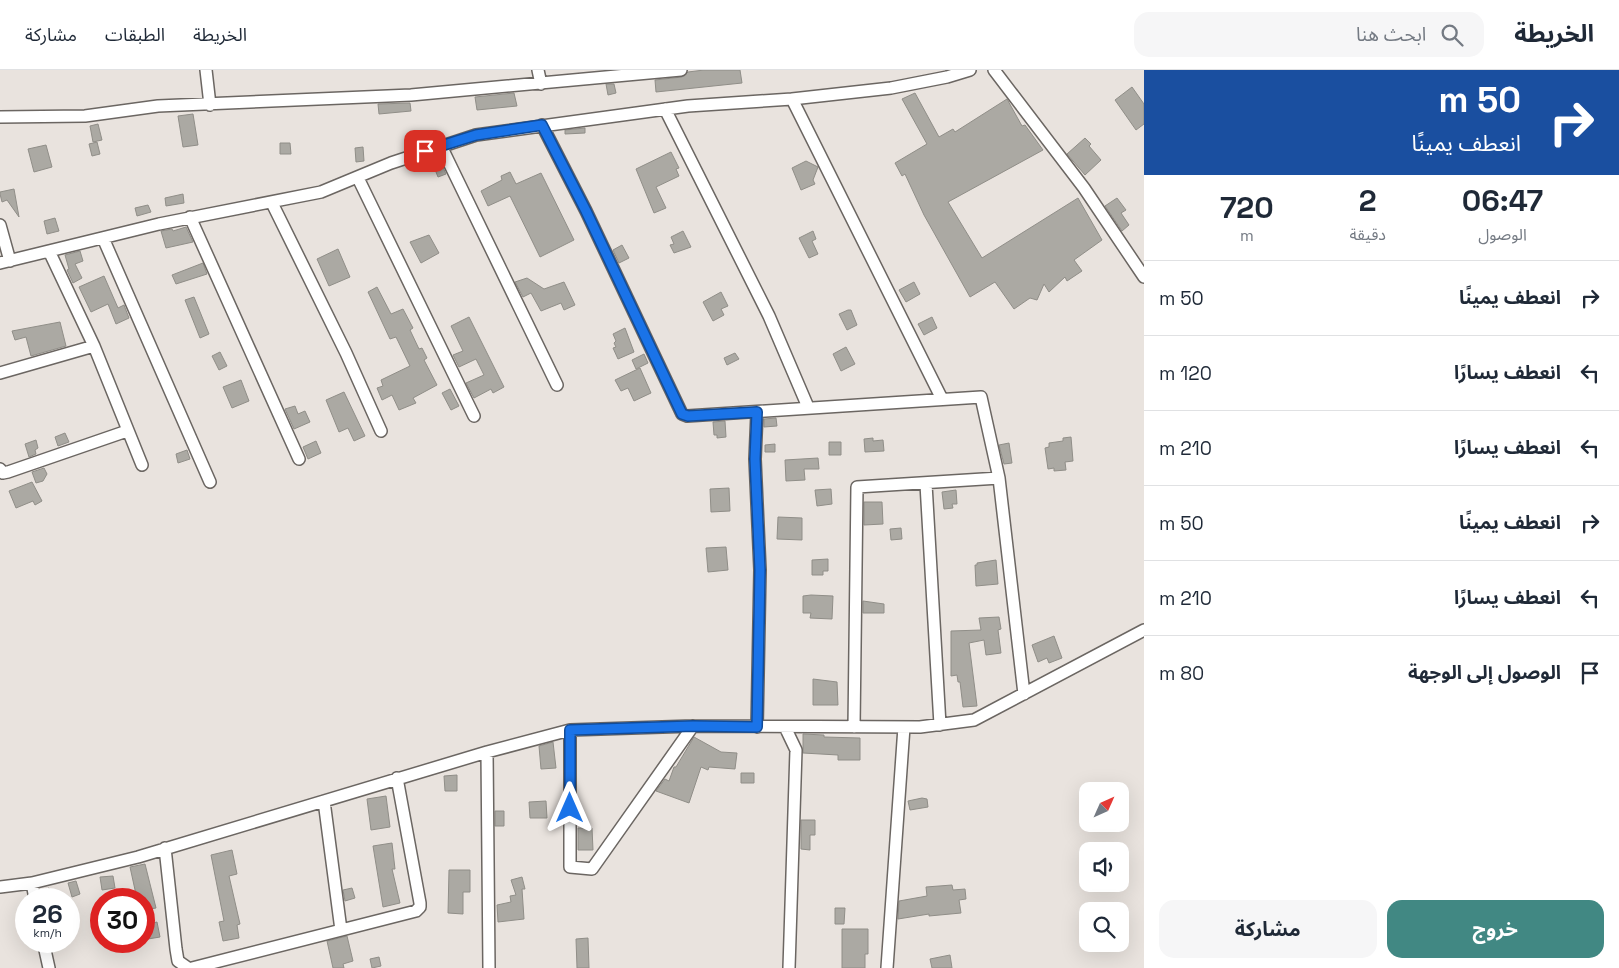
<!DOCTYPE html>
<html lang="ar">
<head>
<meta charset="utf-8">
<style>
  :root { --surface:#fff; --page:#f6f6f7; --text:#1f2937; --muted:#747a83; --line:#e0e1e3; --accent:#418883 }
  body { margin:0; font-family:"Space Grotesk","Noto Sans Arabic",sans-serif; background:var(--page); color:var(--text); direction:rtl; height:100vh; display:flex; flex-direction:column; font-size:19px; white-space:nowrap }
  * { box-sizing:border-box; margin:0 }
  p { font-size:16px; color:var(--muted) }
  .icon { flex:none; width:28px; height:28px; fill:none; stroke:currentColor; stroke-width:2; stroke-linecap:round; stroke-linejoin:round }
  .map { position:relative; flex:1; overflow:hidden; direction:ltr }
  .sheet { display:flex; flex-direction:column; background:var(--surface); width:475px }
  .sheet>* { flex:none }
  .top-card { background:#1a4fa0; color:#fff; overflow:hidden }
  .needle { width:32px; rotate:45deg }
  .buttons { position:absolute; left:1079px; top:712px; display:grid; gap:10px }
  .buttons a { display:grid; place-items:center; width:50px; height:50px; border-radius:10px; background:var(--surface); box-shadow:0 5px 20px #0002; font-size:25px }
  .speed { position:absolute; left:15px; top:818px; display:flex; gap:10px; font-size:25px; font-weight:700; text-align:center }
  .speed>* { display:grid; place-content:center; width:65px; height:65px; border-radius:50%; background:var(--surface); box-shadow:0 5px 20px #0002; line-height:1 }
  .speed small { font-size:12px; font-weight:400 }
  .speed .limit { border:8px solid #d22; background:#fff; color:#111 }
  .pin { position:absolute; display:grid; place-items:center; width:42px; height:42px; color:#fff; margin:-21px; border-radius:10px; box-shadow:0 2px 8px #0006 }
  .me { position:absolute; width:55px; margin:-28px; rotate:0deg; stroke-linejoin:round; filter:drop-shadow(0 0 4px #0008) }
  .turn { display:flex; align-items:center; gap:18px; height:105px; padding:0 15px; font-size:22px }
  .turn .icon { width:65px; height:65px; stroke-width:2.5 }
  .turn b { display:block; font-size:35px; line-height:42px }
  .eta { display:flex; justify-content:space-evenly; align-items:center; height:85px; text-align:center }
  .eta b { font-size:30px; font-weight:700; line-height:35px }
  .cta { display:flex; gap:10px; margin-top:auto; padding:10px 15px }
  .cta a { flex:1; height:58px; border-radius:15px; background:var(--accent); color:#fff; font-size:20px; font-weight:700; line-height:58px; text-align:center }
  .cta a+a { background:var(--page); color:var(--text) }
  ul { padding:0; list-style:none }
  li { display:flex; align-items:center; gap:15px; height:75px; padding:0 15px; border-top:1px solid var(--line) }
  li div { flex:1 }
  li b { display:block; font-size:19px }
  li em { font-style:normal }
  header { display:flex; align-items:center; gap:30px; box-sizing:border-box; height:70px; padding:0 25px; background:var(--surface); border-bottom:1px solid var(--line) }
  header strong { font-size:24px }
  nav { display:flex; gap:28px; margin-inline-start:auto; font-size:18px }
  .search { width:350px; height:45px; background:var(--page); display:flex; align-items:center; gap:12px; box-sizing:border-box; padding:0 18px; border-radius:15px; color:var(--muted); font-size:19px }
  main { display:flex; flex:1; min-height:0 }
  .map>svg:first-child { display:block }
  .building { fill:#aba9a3; stroke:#908e88 }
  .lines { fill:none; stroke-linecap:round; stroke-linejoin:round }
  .minor-casing { stroke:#6b6662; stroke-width:14 }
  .minor { stroke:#fff; stroke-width:11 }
  .route-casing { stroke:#114b97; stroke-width:12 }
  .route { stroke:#1a73e8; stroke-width:9 }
</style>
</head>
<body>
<header>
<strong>الخريطة</strong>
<div class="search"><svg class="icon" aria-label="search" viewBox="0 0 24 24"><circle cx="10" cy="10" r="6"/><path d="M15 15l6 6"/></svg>ابحث هنا</div>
<nav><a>الخريطة</a><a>الطبقات</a><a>مشاركة</a></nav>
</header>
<main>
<section class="sheet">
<div class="top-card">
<div class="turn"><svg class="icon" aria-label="right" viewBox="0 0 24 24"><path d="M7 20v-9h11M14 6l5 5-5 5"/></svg><div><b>50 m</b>انعطف يمينًا</div></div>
</div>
<div class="eta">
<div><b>06:47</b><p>الوصول</p></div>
<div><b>2</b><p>دقيقة</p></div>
<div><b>720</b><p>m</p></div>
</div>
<ul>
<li><svg class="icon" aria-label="right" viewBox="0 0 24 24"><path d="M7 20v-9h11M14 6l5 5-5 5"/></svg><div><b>انعطف يمينًا</b></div><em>50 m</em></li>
<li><svg class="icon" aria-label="left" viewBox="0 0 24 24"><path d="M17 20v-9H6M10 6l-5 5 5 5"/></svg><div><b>انعطف يسارًا</b></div><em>120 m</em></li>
<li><svg class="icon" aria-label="left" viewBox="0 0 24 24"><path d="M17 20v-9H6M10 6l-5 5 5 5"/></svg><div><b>انعطف يسارًا</b></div><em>210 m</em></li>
<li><svg class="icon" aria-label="right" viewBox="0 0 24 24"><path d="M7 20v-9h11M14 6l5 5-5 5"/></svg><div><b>انعطف يمينًا</b></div><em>50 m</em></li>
<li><svg class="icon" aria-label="left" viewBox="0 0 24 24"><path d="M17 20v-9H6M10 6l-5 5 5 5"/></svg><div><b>انعطف يسارًا</b></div><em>210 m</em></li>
<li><svg class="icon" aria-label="arrive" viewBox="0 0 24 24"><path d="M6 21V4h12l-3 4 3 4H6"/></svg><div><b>الوصول إلى الوجهة</b></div><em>80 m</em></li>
</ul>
<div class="cta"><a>خروج</a><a>مشاركة</a></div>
</section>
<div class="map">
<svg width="1144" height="898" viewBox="0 0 1144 898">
  <rect width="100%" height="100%" fill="#e9e3de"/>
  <path class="building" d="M704,0H740L742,13L656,22L655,10L682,7L688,2Z
    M606,14H614L616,23L608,25Z
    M1132,17L1144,34V54L1136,60L1115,30Z
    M514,23L517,36L477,40L475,27Z
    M915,23L939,67L953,59L955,62L1007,29L1022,56L1025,55L1043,80L948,132L982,188L1078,128L1102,170L1074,190L1082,201L1067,211L1065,207L1049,222L1044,214L1037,230L1030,228L1014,239L995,212L970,227L924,145L905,104L902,106L895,93L927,74L902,29Z
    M410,33L411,41L379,44L378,34Z
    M193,44L198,75L183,77L178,46Z
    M98,54L102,70L93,72L90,56Z
    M585,58V63L565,64V60Z
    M1085,68L1091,74L1089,76L1101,90L1085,105L1067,84Z
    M97,72L100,84L92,86L89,74Z
    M280,73H290L291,84H280Z
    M46,75L52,97L34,102L28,79Z
    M363,77L364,91L356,92L355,78Z
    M671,82L679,98L676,99L679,106L656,117L666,138L654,143L636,99Z
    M439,89L446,104L438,107L432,92Z
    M806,91L818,97L813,110L815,114L801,120L792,98Z
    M510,102L516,114L541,103L574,170L540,187L510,126L488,136L481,121L502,110L501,106Z
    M14,119L19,147L7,130L2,132L0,124V122Z
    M183,124L184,133L166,136L165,128Z
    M1117,128L1126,140L1121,143L1129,155L1122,161L1105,136Z
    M148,135L151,142L137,146L135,138Z
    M55,148L59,161L47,164L44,151Z
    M186,157L193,172L166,178L161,161L172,159L173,161Z
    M683,161L691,177L674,183L670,175L674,174L671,167Z
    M813,161L816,169L812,171L818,184L809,188L799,168Z
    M429,165L439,183L421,193L410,172Z
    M622,175L629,188L619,193L613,180Z
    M338,179L350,207L329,216L317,189Z
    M80,181L83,191L75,194L82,208L73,213L67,200L69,199L65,185Z
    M203,193L207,204L176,214L172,205Z
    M104,206L118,238L124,235L129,248L116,254L108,234L91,242L79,217Z
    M527,208L544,219L564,212L575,235L564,240L561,233L541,241L531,223L523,227L515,212Z
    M914,212L920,224L906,232L899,220Z
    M377,217L391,244L403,239L413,258L410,260L419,279L422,278L427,288L424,290L437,315L413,328L416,333L399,340L392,325L382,330L377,318L383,316L381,310L410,296L396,267L390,269L368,222Z
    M721,222L728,236L721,239L724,245L713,251L703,232Z
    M194,227L209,264L200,268L185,230Z
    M848,240H851L857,255L847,260L839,244Z
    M469,247L504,317L493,323L491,319L474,328L466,313L484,305L476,289L459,297L453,285L463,281L451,256Z
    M932,247L937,258L924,265L918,254Z
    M60,252L66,276L31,286L26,267L15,270L12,261Z
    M625,258L634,282L618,289L613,278L616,277L614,273L616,271L613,264Z
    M846,277L855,294L841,301L833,284Z
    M220,282L227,296L219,300L212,286Z
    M735,283L739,289L727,295L724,288Z
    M644,284L648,293L636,299L632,290Z
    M640,298L651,323L634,331L628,318L621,321L615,310Z
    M241,310L249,331L232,338L223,317Z
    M450,319L459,336L451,340L442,323Z
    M344,322L365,366L354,371L348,358L339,362L326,330Z
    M295,336L298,344L305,341L310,352L294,359L285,339Z
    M776,348L777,356L764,357V349Z
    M725,351L726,367L717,368V365H714L713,352Z
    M65,363L69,372L58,376L55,367Z
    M1071,367L1073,391L1065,392L1066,400L1054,401V398L1048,399L1045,378L1049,377V373L1063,371V368Z
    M873,368V371L883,370L884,381L865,382L864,369Z
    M36,370L38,378L35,380L36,384L29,387L25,374Z
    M316,371L321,383L308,389L303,377Z
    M829,372H841V385H829Z
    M1009,373L1012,393L1004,394L999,375Z
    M775,374V382H765V375Z
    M187,380L190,389L178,393L176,384Z
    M818,388L819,399H804L805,410L786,411L785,390Z
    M44,398L47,404L43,411L36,413L32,402Z
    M32,412L42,431L35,435L33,431L16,438L9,421Z
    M729,418L730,441L711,442L710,419Z
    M831,419L832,434L817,436L815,420Z
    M956,420L957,434H952L953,438L944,439L942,422Z
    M864,432H882L883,454L864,455Z
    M778,447L802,448V470L777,469Z
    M901,458L902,469L891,470L890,459Z
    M726,477L728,500L708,502L706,478Z
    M828,489V501H823V505H812V490Z
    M996,490L998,514L976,516L975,495H977V493Z
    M811,525L833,526L832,549L810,548L811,543H803V526Z
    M863,531L884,534V543H863Z
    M999,547L1001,559L998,560L1001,583L986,585L984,570L969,573L977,636L963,637L960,612H958L957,605L951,606V561L981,560L979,548Z
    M1054,566L1062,588L1049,593L1047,588L1038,592L1032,575Z
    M813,609L837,612L838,635H813Z
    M803,664L824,665V667L860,668V690H838V685L803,683Z
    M694,667L721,682L737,683L735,699L709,697L708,700L701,697L689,733L656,721L665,709L669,711L674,697H676Z
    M553,672L556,698L541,699L539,676Z
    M741,703H754V713H741Z
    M457,705V721H445L444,706Z
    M386,726L390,757L371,760L367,729Z
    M922,728L927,729L928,737L910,740L908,731Z
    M546,731L547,748H530L529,732Z
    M495,741H504V756H495Z
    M801,750H815V765H810V780L801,779Z
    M578,758H592L593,780H578Z
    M392,773L395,799H392L400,833L383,837L373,776Z
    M232,780L237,804L229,806L240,854L237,855L239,868L223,871L219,852L224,851L211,785Z
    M145,794L156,838L144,840V829H137L130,797Z
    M449,800H470V822H463V844L448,843Z
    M113,806L115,818L102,820L100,807Z
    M522,807L525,819H522L524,849L498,852L497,835L511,832L510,826L516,825L511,810Z
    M76,811L80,824L72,827L68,813Z
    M952,815L953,820L965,819L966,829L959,830L961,843L929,846V844L898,849L899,831L927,826L926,817Z
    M49,818L52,829H42L41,821Z
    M352,818L355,828L345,831L343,820Z
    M835,838H845L844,854H835Z
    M157,852L160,867L148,869L144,855Z
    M842,859H868V884H865V898H842Z
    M347,866L353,891L343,894L344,898H333L327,871Z
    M588,868L589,898H577L576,869Z
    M950,885L952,898H932L930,889Z
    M379,887L381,896L372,898L370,889Z"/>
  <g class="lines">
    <g class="minor-casing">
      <path id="minor" d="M206,0L210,35
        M538,0L541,14
        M994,0L1084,118L1144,207
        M665,39L769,246L808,337
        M0,47L85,46L158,36L411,25L681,0
        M542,55L586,141L682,344L687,346L981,327L999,408L1024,624
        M441,76L557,315
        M358,108L474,346
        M272,133L346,283L381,361
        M190,147L299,389
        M0,155L10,191
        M103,168L210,412
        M49,181L94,276L142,395
        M0,193L159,154L321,122L391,93L476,65L688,36L792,29
        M0,303L94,276
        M942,329L792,29L891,18L947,7L970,0
        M0,399L3,403L8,402L127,361
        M926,414L940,655
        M757,657L760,500L755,389L757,342
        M785,657L796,680L789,898
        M854,657L857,417L999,408
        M570,660V797L592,799L693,656
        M487,682L489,898
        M324,731L341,860
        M165,778L176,879L178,891L188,898
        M32,813L35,829
        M0,817L32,813L138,787L487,682L570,660L693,656L920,657L974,650L1144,560
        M43,871L49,898
        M192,898L416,841L420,837V833L397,708
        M887,898L904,657"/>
    </g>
    <use href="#minor" class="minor"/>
  </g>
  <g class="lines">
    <g class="route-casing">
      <path id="route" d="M425,81L476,65L542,55L586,141L682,344L688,346L757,342L755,389L760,500L757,657L693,656L570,660V738"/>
    </g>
    <use href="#route" class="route"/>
  </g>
</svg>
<div class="buttons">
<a><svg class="needle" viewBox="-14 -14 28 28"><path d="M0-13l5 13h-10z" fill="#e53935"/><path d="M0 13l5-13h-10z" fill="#747a83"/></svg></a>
<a><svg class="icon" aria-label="sound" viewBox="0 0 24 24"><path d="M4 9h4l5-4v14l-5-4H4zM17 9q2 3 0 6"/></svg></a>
<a><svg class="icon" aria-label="search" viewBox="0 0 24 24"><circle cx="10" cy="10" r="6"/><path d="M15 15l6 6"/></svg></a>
</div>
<div class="speed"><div>26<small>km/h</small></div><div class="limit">30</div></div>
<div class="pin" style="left:425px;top:81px;background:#d93025"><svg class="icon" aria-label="arrive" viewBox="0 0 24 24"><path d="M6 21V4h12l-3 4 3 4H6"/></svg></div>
<svg class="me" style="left:570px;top:738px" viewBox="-20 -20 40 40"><path d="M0-17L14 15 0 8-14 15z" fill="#1a73e8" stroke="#fff" stroke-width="4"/></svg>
</div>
</main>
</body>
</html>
